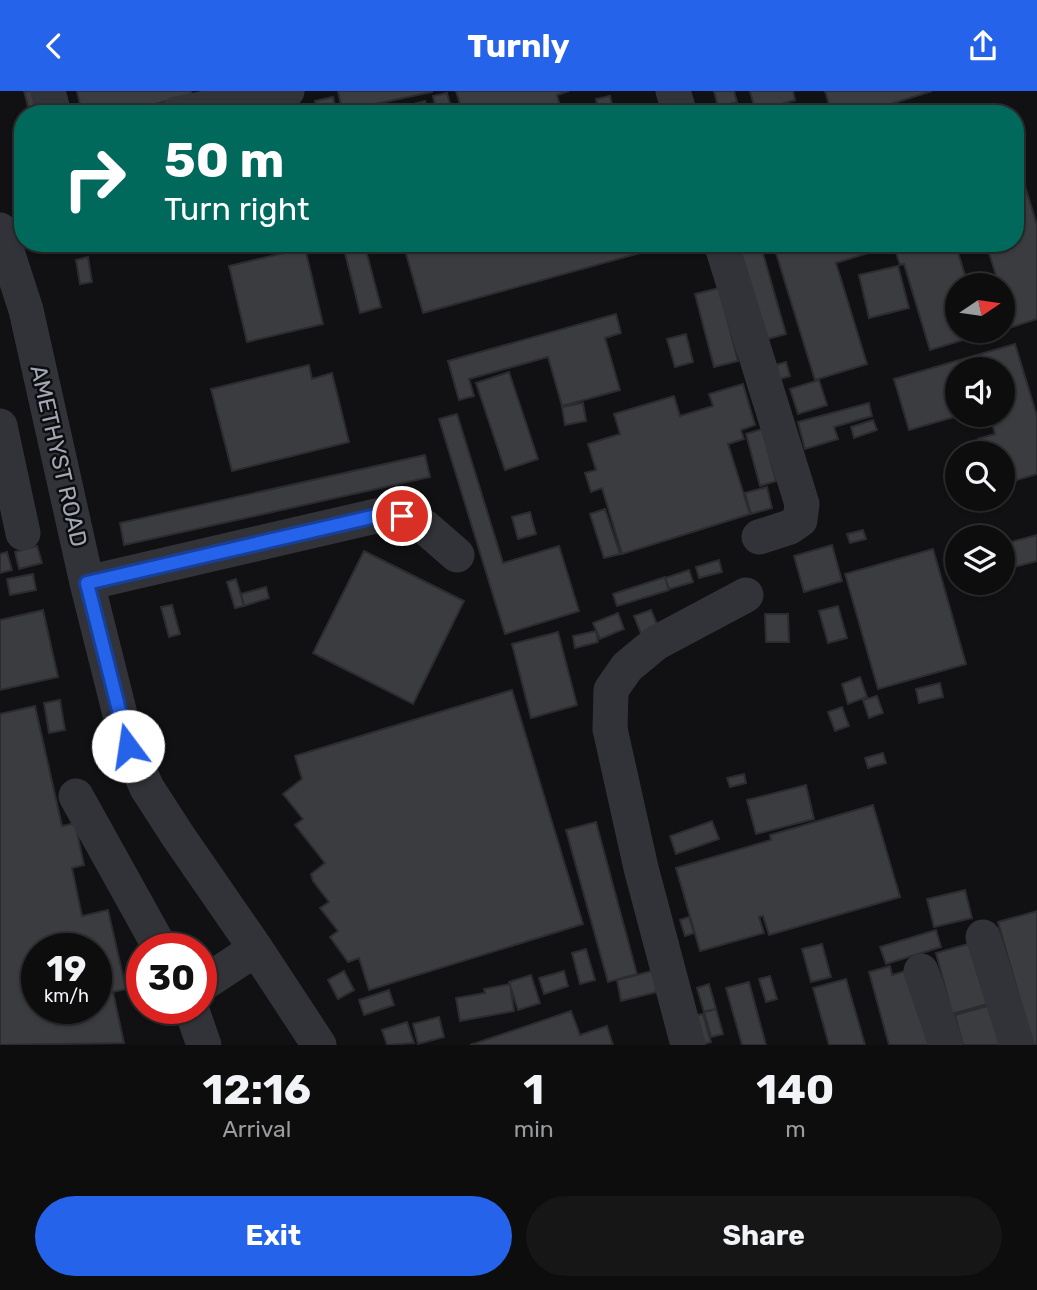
<!DOCTYPE html>
<html lang="en">
<head>
<meta charset="utf-8">
<style>
  :root { --surface:#0d0d0e; --page:#161617; --text:#f1f3f6; --muted:#9a9c9e; --line:#2d2d2e; --accent:#2563eb }
  body { margin:0; font-family:Rubik,sans-serif; background:var(--page); color:var(--text); height:100vh; display:flex; flex-direction:column; font-size:26px; white-space:nowrap }
  * { box-sizing:border-box; margin:0 }
  p { font-size:23px; color:var(--muted) }
  .icon { flex:none; width:38px; height:38px; fill:none; stroke:currentColor; stroke-width:2; stroke-linecap:round; stroke-linejoin:round }
  .map { position:relative; height:954px; overflow:hidden }
  .details { display:flex; flex-direction:column; background:var(--surface); flex:1 }
  .details>* { flex:none }
  .banner { position:absolute; left:14px; top:14px; width:1010px; height:147px; border-radius:28px; box-shadow:0 2px 5px #0004,0 0 0 2px var(--line); background:#00695c; color:#fff; overflow:hidden }
  .needle { width:46px; rotate:77deg }
  .fabs { position:absolute; left:945px; top:182px; display:grid; gap:14px }
  .fabs a { display:grid; place-items:center; width:70px; height:70px; border-radius:50%; background:var(--surface); box-shadow:0 2px 5px #0004,0 0 0 2px var(--line); font-size:35px }
  .speed { position:absolute; left:21px; top:842px; display:flex; gap:14px; font-size:35px; font-weight:700; text-align:center }
  .speed>* { display:grid; place-content:center; width:91px; height:91px; border-radius:50%; background:var(--surface); box-shadow:0 2px 5px #0004,0 0 0 2px var(--line); line-height:1 }
  .speed small { font-size:18px; font-weight:400 }
  .speed .limit { border:10px solid #d22; background:#fff; color:#111 }
  .pin { position:absolute; display:grid; place-items:center; width:60px; height:60px; color:#fff; margin:-30px; border:4px solid #fff; border-radius:50%; box-shadow:0 2px 7px #0007 }
  .me { position:absolute; width:77px; margin:-38px; rotate:346deg; stroke-linejoin:round; filter:drop-shadow(0 0 5px #0008) }
  .turn { display:flex; align-items:center; gap:24px; height:147px; padding:0 35px; font-size:32px }
  .turn .icon { width:91px; height:91px; stroke-width:2.5 }
  .turn b { display:block; font-size:49px; line-height:60px }
  .eta { display:flex; justify-content:space-evenly; align-items:center; height:119px; text-align:center }
  .eta b { font-size:42px; font-weight:700; line-height:49px }
  .primary-button { display:flex; gap:14px; margin-top:auto; padding:14px 35px }
  .primary-button a { flex:1; height:80px; border-radius:42px; background:var(--accent); color:#fff; font-size:28px; font-weight:700; line-height:80px; text-align:center }
  .primary-button a+a { background:var(--page); color:var(--text) }
  header { display:flex; justify-content:space-between; align-items:center; height:91px; padding:0 35px; background:var(--accent); color:#fff; font-size:32px; font-weight:700 }
  .map>svg:first-child { display:block }
  .building { fill:#3b3c40; stroke:#2c2b2f; stroke-width:2; fill-rule:evenodd }
  .lines { fill:none; stroke-linecap:round; stroke-linejoin:round }
  .minor { stroke:#323338; stroke-width:35 }
  .route-casing { stroke:#184099; stroke-width:18 }
  .route { stroke:#2563eb; stroke-width:12 }
  .labels { text-anchor:middle; dominant-baseline:central; stroke-width:5; stroke-linejoin:round; paint-order:stroke }
  .street-label { font-size:23px; fill:#a2a7b4; stroke:#0d0c0e }
</style>
</head>
<body>
<header><svg class="icon" aria-label="back" viewBox="0 0 24 24"><path d="M15 5l-7 7 7 7"/></svg>Turnly<svg class="icon" aria-label="share" viewBox="0 0 24 24"><path d="M12 15V3M7 8l5-5 5 5M5 13v7h14v-7"/></svg></header>
<div class="map">
<svg width="1037" height="954" viewBox="0 0 1037 954">
  <rect width="100%" height="100%" fill="#111113"/>
  <path class="building" d="M24,0H46L52,23H30Z
    M77,0H191L192,4L114,23H82Z
    M338,0H432V1L342,20Z
    M456,0H569L557,4L562,23H518L516,17L496,23H463Z
    M714,0H734L737,11L718,16Z
    M750,0H793L795,9L781,13L783,23H756Z
    M825,0H932L859,23H832Z
    M447,2L453,23H437L433,5Z
    M610,5L614,23H599L596,8Z
    M333,6L337,23H318L315,10Z
    M289,9L292,23H230Z
    M425,10L429,23H417L414,13Z
    M410,13L412,23H363Z
    M1015,63L1037,134V228L1012,236L1003,206V194H999L986,152H1015Z
    M348,152H364L381,216L360,222L343,154Z
    M403,152H676L423,222Z
    M736,152H760L786,243L764,249Z
    M773,152H886L887,156L836,172L867,273L815,289Z
    M893,152H955L968,194H957V240H982L983,243L930,259L904,173L900,174Z
    M305,157L323,233L247,251L229,175Z
    M88,166L92,191L80,193L76,169Z
    M898,175L909,217L869,227L859,184Z
    M719,197L738,270L714,276L695,203Z
    M616,223L621,242L605,247L620,299L562,315L548,266L469,288L474,305L459,309L448,270Z
    M686,243L693,271L675,276L667,248Z
    M1015,253L1037,325V383L1003,393V362H982L978,348L995,343L990,324H1003V278H957V324H961L909,339L894,288Z
    M786,271L790,285L777,289L772,275Z
    M309,274L312,288L332,282L349,351L232,380L211,298Z
    M509,281L538,368L505,379L476,292Z
    M819,289L827,314L798,323L790,298Z
    M743,293L755,334L741,339L744,348L728,353L750,423L622,463L602,397L591,401L585,382L596,379L588,353L620,343L614,323L674,305L680,325L713,315L709,303Z
    M583,312L586,330L565,334L562,316Z
    M869,312L872,325L834,336L838,348L805,358L798,331Z
    M457,323L503,472L559,455L579,520L505,543L439,328Z
    M873,329L877,339L854,347L851,336Z
    M762,338L776,390L760,395L746,343Z
    M425,364L430,386L124,454L120,432Z
    M767,396L772,417L751,423L745,402Z
    M605,418L620,463L604,467L590,423Z
    M530,421L536,443L518,448L512,426Z
    M863,439L866,448L850,452L847,443Z
    M1037,444V470L1003,479V453Z
    M832,454L842,490L804,501L794,465Z
    M37,455L42,472L19,478L15,461Z
    M933,458L966,573L878,598L845,483Z
    M364,460L464,510L413,613L313,562Z
    M7,461L12,479L0,482V463Z
    M719,469L722,481L699,487L696,476Z
    M689,479L693,491L669,498L665,487Z
    M33,483L36,499L10,504L7,488Z
    M665,486L669,499L617,515L613,503Z
    M236,488L244,515L235,517L227,491Z
    M266,496L269,507L244,515L241,503Z
    M172,514L180,543L169,546L161,516Z
    M838,515L847,547L828,552L819,520Z
    M43,519L58,586L0,599V529Z
    M651,519L659,538L642,545L634,525Z
    M618,522L624,538L600,548L593,532Z
    M765,523H788L789,551H766Z
    M596,540L598,551L575,557L573,545Z
    M558,541L577,614L531,627L512,553Z
    M860,586L867,606L848,613L842,593Z
    M940,592L943,606L919,612L916,598Z
    M512,599L583,833L369,899L359,867L348,871L330,846L338,840L320,817L329,811L313,790L311,783L325,772L295,734L303,728L283,703L302,688L295,665Z
    M877,605L883,622L869,627L863,609Z
    M60,609L65,639L49,642L44,612Z
    M35,615L62,735L75,732L84,774L72,777L82,825L108,819L126,898L113,901L124,952L0,954V623ZM37,858H96V917H37Z
    M842,616L849,635L835,640L828,621Z
    M883,662L886,672L868,677L865,667Z
    M744,683L746,692L730,696L727,687Z
    M806,694L814,728L756,743L747,709Z
    M873,714L900,806L769,844L763,825L759,826L764,842L700,860L676,777L771,749L770,744Z
    M712,730L719,748L676,763L670,745Z
    M596,731L637,883L608,891L566,739Z
    M965,799L972,827L934,836L927,808Z
    M1037,820V954H1033L998,831Z
    M689,826L694,842L685,845L680,829Z
    M936,839L941,856L886,873L880,856Z
    M979,850L995,911L952,923L936,862Z
    M822,853L831,886L811,891L802,858Z
    M586,858L595,889L580,893L572,862Z
    M890,875L892,884L916,877L937,954H889L869,881Z
    M656,879L661,900L621,910L617,889Z
    M344,880L354,899L338,908L328,889Z
    M564,880L568,895L544,903L539,887Z
    M531,884L540,912L518,919L509,891Z
    M770,885L777,908L766,911L759,888Z
    M846,888L865,954H829L813,897Z
    M749,891L766,954H742L726,897Z
    M510,893L514,920L460,930L456,907L485,902L484,898Z
    M709,893L716,918L704,921L697,897Z
    M389,899L394,914L364,924L359,909Z
    M998,912L1009,954H963L955,924Z
    M716,918L723,943L711,946L704,921Z
    M571,920L580,944L607,935L613,954H470Z
    M703,923L711,951L701,954L693,925Z
    M439,926L444,946L418,953L413,933Z
    M407,931L414,952L387,954L382,939Z"/>
  <g class="lines">
    <path class="minor" d="M48,0L54,23
      M673,0L680,23
      M177,23L287,0
      M0,139L26,219L87,492L128,655L147,697L178,745L256,858L319,954
      M721,152L802,413L800,429L790,436L759,446
      M0,335L23,442
      M87,492L376,425L402,424L426,437L457,464
      M76,705L161,858
      M983,846L1017,954
      M921,880L946,954
      M201,894L256,858
      M191,917L204,954
      M688,954L641,777L610,638L611,599L627,576L656,552L746,504"/>
  </g>
  <g class="lines">
    <g class="route-casing">
      <path id="route" d="M128,655L87,492L376,425H402"/>
    </g>
    <use href="#route" class="route"/>
  </g>
  <g class="labels">
    <g class="street-label">
      <text transform="translate(59 365) rotate(77)">AMETHYST ROAD</text>
    </g>
  </g>
</svg>
<div class="fabs">
<a><svg class="needle" viewBox="-14 -14 28 28"><path d="M0-13l5 13h-10z" fill="#e53935"/><path d="M0 13l5-13h-10z" fill="#9a9c9e"/></svg></a>
<a><svg class="icon" aria-label="sound" viewBox="0 0 24 24"><path d="M4 9h4l5-4v14l-5-4H4zM17 9q2 3 0 6"/></svg></a>
<a><svg class="icon" aria-label="search" viewBox="0 0 24 24"><circle cx="10" cy="10" r="6"/><path d="M15 15l6 6"/></svg></a>
<a><svg class="icon" aria-label="layers" viewBox="0 0 24 24"><path d="M12 4l9 5-9 5-9-5zM3 14l9 5 9-5"/></svg></a>
</div>
<div class="speed"><div>19<small>km/h</small></div><div class="limit">30</div></div>
<div class="pin" style="left:402px;top:425px;background:#d93025"><svg class="icon" aria-label="arrive" viewBox="0 0 24 24"><path d="M6 21V4h12l-3 4 3 4H6"/></svg></div>
<svg class="me" style="left:128px;top:655px" viewBox="-20 -20 40 40"><circle r="19" fill="#fff"/><path d="M0-13L10 11 0 6-10 11z" fill="#2563eb"/></svg>
<div class="banner">
<div class="turn"><svg class="icon" aria-label="right" viewBox="0 0 24 24"><path d="M7 20v-9h11M14 6l5 5-5 5"/></svg><div><b>50 m</b>Turn right</div></div>
</div>
</div>
<section class="details">
<div class="eta">
<div><b>12:16</b><p>Arrival</p></div>
<div><b>1</b><p>min</p></div>
<div><b>140</b><p>m</p></div>
</div>
<div class="primary-button"><a>Exit</a><a>Share</a></div>
</section>
</body>
</html>
